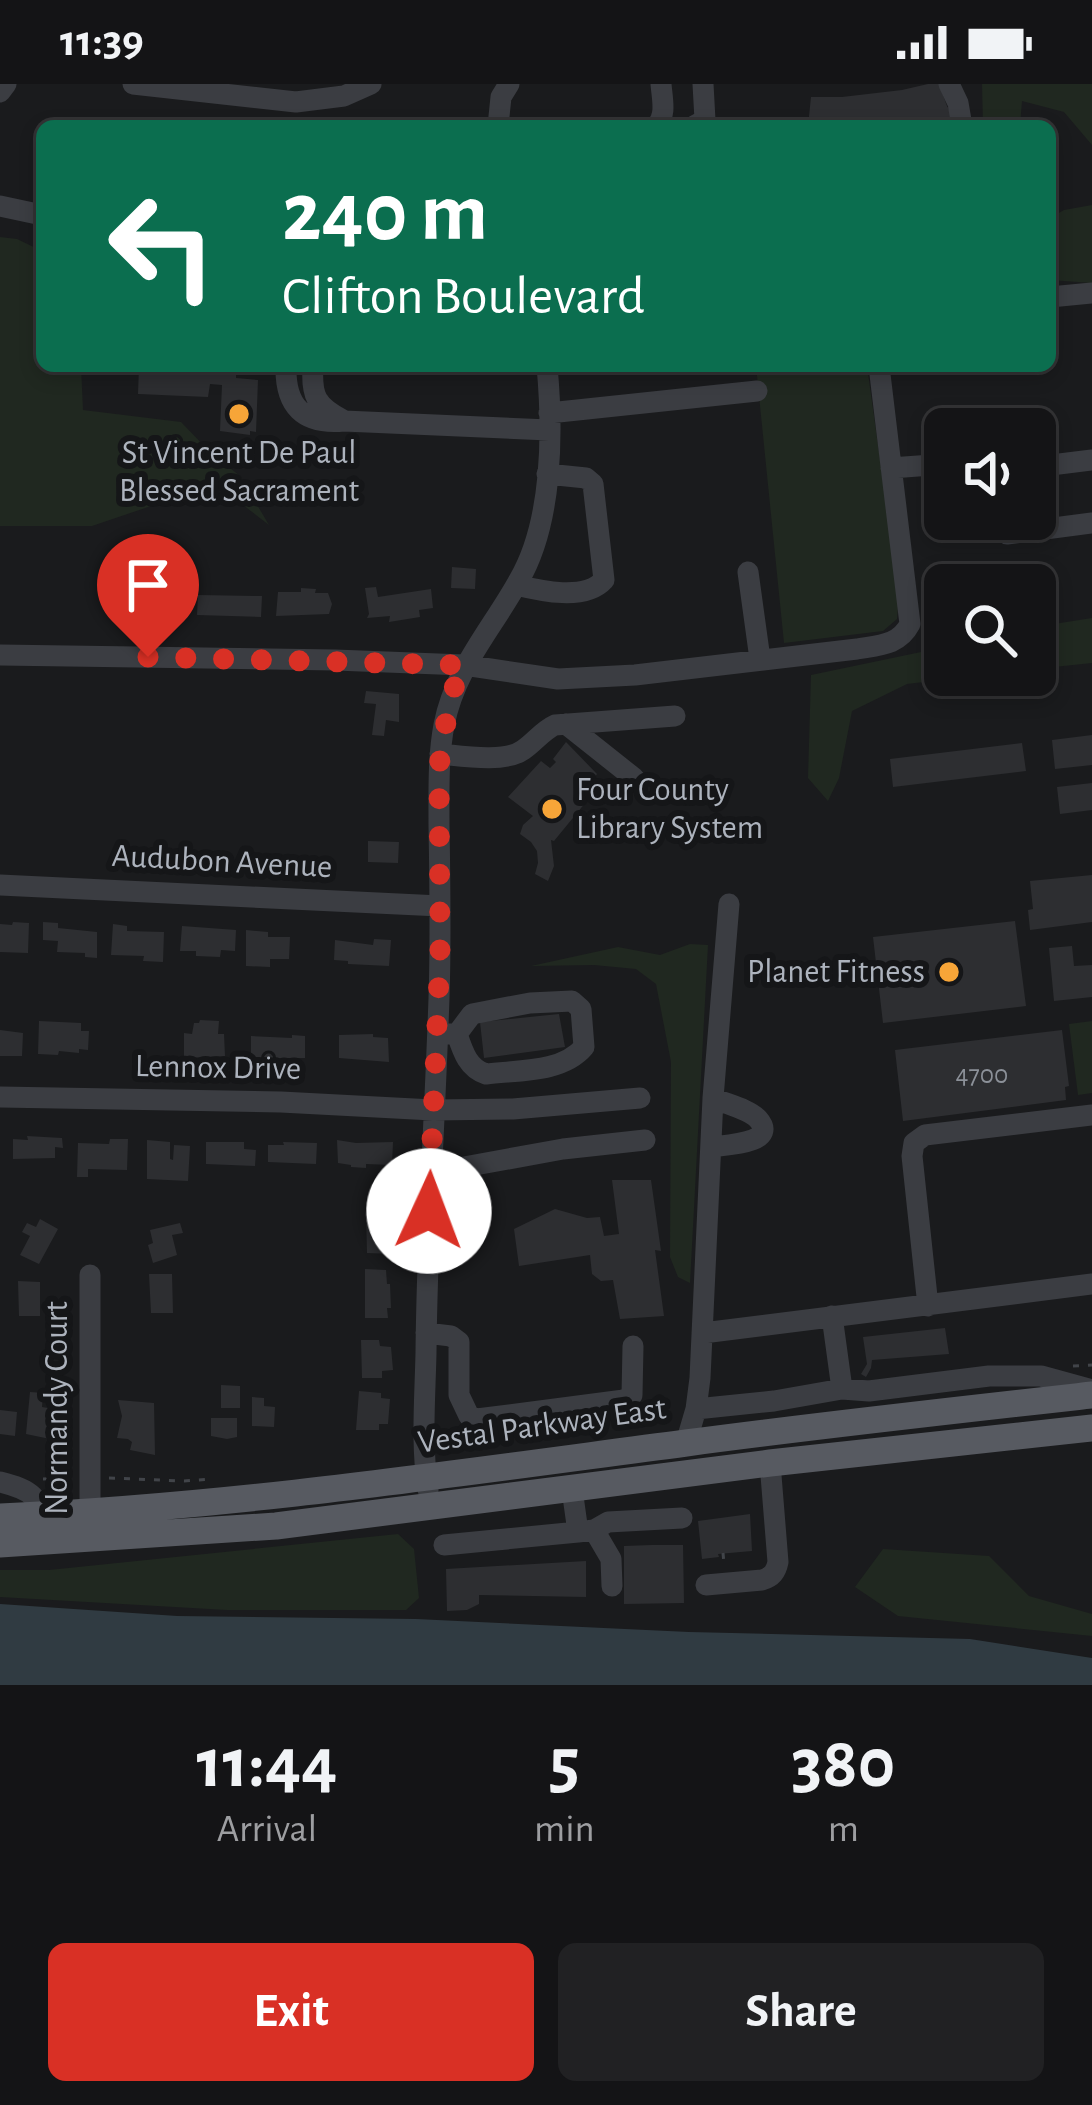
<!DOCTYPE html>
<html lang="en">
<head>
<meta charset="utf-8">
<style>
  :root { --surface:#141416; --page:#212123; --text:#f1f3f6; --muted:#9d9ea1; --line:#333335; --accent:#d93025 }
  body { margin:0; font-family:"Alegreya Sans",sans-serif; background:var(--page); color:var(--text); height:100vh; display:flex; flex-direction:column; font-size:45px; white-space:nowrap }
  * { box-sizing:border-box; margin:0 }
  p { font-size:39px; color:var(--muted) }
  .icon { flex:none; width:66px; height:66px; fill:none; stroke:currentColor; stroke-width:2; stroke-linecap:round; stroke-linejoin:round }
  .map { position:relative; height:1601px; overflow:hidden }
  .sheet { display:flex; flex-direction:column; background:var(--surface); flex:1 }
  .sheet>* { flex:none }
  .hud { position:absolute; left:36px; top:36px; width:1020px; height:252px; border-radius:18px; box-shadow:0 6px 18px #0003,0 0 0 3px var(--line); background:#0b6e4f; color:#fff; overflow:hidden }
  .controls { position:absolute; left:924px; top:324px; display:grid; gap:24px }
  .controls a { display:grid; place-items:center; width:132px; height:132px; border-radius:18px; background:var(--surface); box-shadow:0 6px 18px #0003,0 0 0 3px var(--line); font-size:60px }
  .pin { position:absolute; display:grid; place-items:center; width:102px; height:102px; color:#fff; margin:-123px -51px; border-radius:50% 50% 50% 0; rotate:-45deg; box-shadow:0 0 12px #0007 }
  .pin .icon { rotate:45deg }
  .me { position:absolute; width:132px; margin:-66px; rotate:2deg; stroke-linejoin:round; filter:drop-shadow(0 0 9px #0008) }
  .turn { display:flex; align-items:center; gap:42px; height:252px; padding:0 48px; font-size:54px }
  .turn .icon { width:156px; height:156px; stroke-width:2.5 }
  .turn b { display:block; font-size:84px; line-height:102px }
  .eta { display:flex; justify-content:space-evenly; align-items:center; height:204px; text-align:center }
  .eta b { font-size:72px; font-weight:700; line-height:84px }
  .cta { display:flex; gap:24px; margin-top:auto; padding:24px 48px }
  .cta a { flex:1; height:138px; border-radius:18px; background:var(--accent); color:#fff; font-size:48px; font-weight:700; line-height:138px; text-align:center }
  .cta a+a { background:var(--page); color:var(--text) }
  .status { display:flex; justify-content:space-between; align-items:center; height:84px; padding:0 60px; background:var(--surface); direction:ltr }
  .status svg { height:33px; fill:currentColor }
  .map>svg:first-child { display:block }
  .green { fill:#202820 }
  .water { fill:#303b42 }
  .building { fill:#2d2e31 }
  .lines { fill:none; stroke-linecap:round; stroke-linejoin:round }
  .path { stroke:#414449; stroke-width:3; stroke-dasharray:6 9; stroke-linecap:butt }
  .minor { stroke:#3b3d42; stroke-width:21 }
  .major { stroke:#575a61; stroke-width:27 }
  .route { stroke:#d93025; stroke-width:21; stroke-dasharray:0 37.8 }
  .poi-dot { fill:#f7a538; stroke:#151618; stroke-width:4.5 }
  .labels { text-anchor:middle; dominant-baseline:central; stroke-width:12; stroke-linejoin:round; paint-order:stroke }
  .number-label { font-size:27px; fill:#8c9199 }
  .poi-label { font-size:33px; fill:#adb3bd; stroke:#151618 }
  .street-label { font-size:33px; fill:#adb3bd; stroke:#151618 }
</style>
</head>
<body>
<div class="status"><b>11:39</b><svg viewBox="0 0 49 12"><path d="M0 12V9h3v3zM5 12V6h3v6zM10 12V3h3v9zM15 12V0h3v12zM26 1h20v11H26zM47 4h2v5h-2z"/></svg></div>
<div class="map">
<svg width="1092" height="1601" viewBox="0 0 1092 1601">
  <rect width="100%" height="100%" fill="#1a1b1d"/>
  <path class="green" d="M982,0H1092V61L1064,28L1022,17L1020,42H983Z
    M1092,121V199L1050,196V134L1064,126Z
    M0,153L17,155L42,167V282H81L83,326L181,338L211,369L240,392L269,441L216,400L92,442H0Z
    M756,282H867L899,512L897,535L883,547L784,559Z
    M1092,534V579L1035,585V543Z
    M945,563V591H981L907,600L852,627L839,694L828,717L808,694L811,591Z
    M690,860L708,861L690,1199L678,1193L670,1173L671,978L656,900L636,885L594,881L531,882L618,863L660,871Z
    M1092,937V1009L1078,1011L1069,940Z
    M398,1450L414,1465L419,1514L406,1526H227L0,1513V1486H49Z
    M883,1465L989,1472L1029,1512L1092,1530V1552L898,1532L855,1503Z"/>
  <path class="water" d="M0,1520L177,1532L416,1535L689,1548L970,1555L1092,1574V1601H0Z"/>
  <path class="building" d="M928,0H939L947,22L959,42H808L811,13H842L902,6Z
    M139,282H236V294L258,296L256,348L250,347V351L220,347L222,301L210,300L208,313L138,310Z
    M452,483L476,485L475,505L451,504Z
    M136,502H151L152,507L181,506L180,529H155L151,527V521H135Z
    M376,503L378,513L431,505L433,524L419,526L420,533L389,538L390,532L367,534L369,530L365,504Z
    M301,504L316,505L315,509H328L332,520L329,530L276,532L278,508H301Z
    M198,511L262,512L261,533L197,531Z
    M366,607L399,610V638L386,636L384,652L372,651L376,620L364,619Z
    M1092,651V681L1055,685L1052,656Z
    M566,658L597,690L580,712L586,718L554,757L551,756L554,782L548,797L535,790L538,779L537,767L531,758L520,750L523,741L533,732L508,713L541,677L550,684L556,678L553,675Z
    M1022,659L1026,687L893,703L890,675Z
    M1092,699V726L1060,730L1057,703Z
    M368,757L399,758L398,779L368,778Z
    M1092,791V838L1030,846L1028,826L1033,825L1030,797Z
    M1015,837L1026,922L883,939L873,853Z
    M13,838L29,839L28,869L0,868V840L12,841Z
    M43,838L58,839V844L97,848V874L85,873V869L57,868L58,857L43,856Z
    M113,840L127,842V847L164,848L163,878L143,877L144,872L111,871Z
    M182,842L236,846L235,867L221,866L220,873L196,872V867H180Z
    M246,846L268,848V853H290L289,875H270V883L246,882Z
    M374,855L391,856L389,882L348,880V877L334,876L335,856L373,861Z
    M1072,862L1074,882L1092,881V913L1054,917L1049,864Z
    M559,930L565,963L484,974L480,938Z
    M200,936L219,937L218,950H224L225,972L184,974V949L192,950L194,939H199Z
    M39,937L81,939V947H89L88,966L79,965V969L59,967L58,971L38,970Z
    M0,946L23,949L22,972H0Z
    M1062,946L1069,1002L1065,1003L1066,1016L903,1037L895,966Z
    M373,950V953L388,954L389,978L339,974V951Z
    M292,951L305,952V974H251V952L292,954Z
    M27,1052L62,1054L63,1064L55,1063V1074L13,1075V1055L28,1056Z
    M110,1055H128L127,1086L88,1085V1093H77L78,1059L109,1060Z
    M147,1056L170,1058V1075L173,1076L174,1061L190,1062L188,1097L147,1095Z
    M337,1056L356,1059L393,1058L392,1081L366,1080V1084L351,1083V1081L338,1079Z
    M206,1058H244V1065L256,1066L255,1082L206,1080Z
    M283,1058L317,1059L316,1080L268,1078V1061H284Z
    M612,1096H651L661,1167L655,1166L664,1232L620,1235L613,1196L601,1197L592,1190L590,1171L519,1182L514,1145L555,1125L587,1134L600,1133L604,1152L619,1150Z
    M366,1128L389,1129L393,1170L367,1169Z
    M40,1135L58,1145L39,1180L20,1171L30,1152L22,1148L27,1139L36,1143Z
    M180,1139L183,1149L172,1151L177,1171L153,1179L148,1161L153,1159L150,1146Z
    M365,1185L386,1186L387,1200H390L391,1224H387L388,1234H365Z
    M149,1190H172L173,1229H151Z
    M18,1197L40,1198V1232H19Z
    M945,1244L949,1270L872,1276L871,1284L866,1293L861,1290L867,1280L863,1253Z
    M361,1256H379L380,1262L391,1263L393,1286L382,1287V1294H362Z
    M54,1294H71L70,1311L55,1310Z
    M221,1301L240,1302V1324H221Z
    M359,1307L381,1309V1314L390,1315L388,1340H379V1346H356Z
    M30,1308L43,1309L42,1323L48,1324V1328L67,1330L65,1353L55,1352V1356L26,1350Z
    M252,1313L264,1314V1322L275,1323L274,1343L252,1342Z
    M118,1316L154,1319L155,1371L130,1366L132,1358L128,1355L117,1354L122,1332Z
    M0,1326L17,1328L15,1352L0,1350Z
    M211,1334H237V1353L227,1355L211,1352Z
    M750,1430L752,1467L718,1470L719,1473L702,1475L698,1437Z
    M652,1461H683L684,1519L624,1520V1462Z
    M586,1477V1513L479,1511V1520L467,1526L447,1527L446,1485Z"/>
  <g class="lines">
    <path class="path" d="M1073,1282L1092,1281
      M109,1394L184,1397L213,1395
      M43,1395L70,1394
      M723,1469L724,1480"/>
    <path class="minor" d="M133,0L296,18L344,12L371,0
      M949,0L958,19L962,42
      M0,8L6,0
      M498,42L501,13L509,0
      M656,42C667,32 662,14 661,0
      M694,42L705,36L703,0
      M0,122L42,131
      M1050,213L1092,209
      M286,282C285,322 303,341 344,337L549,346
      M313,282C311,312 316,322 343,336
      M549,329L757,307
      M1035,383L1092,376
      M891,384L945,380
      M998,435L999,443L1007,450L1092,439
      M748,488L760,575
      M516,501C541,507 585,517 604,496L593,400L586,394L547,390
      M0,571L335,576L464,581L558,595L635,591L857,565C880,561 899,561 910,540L879,282
      M566,640L634,694
      M440,670C462,672 505,679 523,666C535,658 542,647 555,641L675,632
      M0,801L440,822
      M438,950H457L472,930L530,919L572,917L581,925L584,963C562,989 518,986 486,990C468,984 463,968 457,950
      M0,1013L281,1018L433,1026L513,1025L640,1014
      M711,1063C723,1061 780,1060 758,1035C749,1025 726,1020 713,1014
      M431,1089L563,1065L645,1056
      M90,1191V1442
      M928,1222L912,1072L914,1059L925,1051L1092,1031
      M832,1232L842,1305
      M426,1249L451,1252L459,1258V1311L469,1332L477,1335L624,1316L632,1311L633,1262
      M703,1249L1092,1200
      M696,1325L774,1317L842,1305L869,1307L989,1292H1041L1092,1306
      M686,1359L696,1325L700,1294L713,1014L729,820
      M0,1398C32,1406 41,1412 43,1446
      M428,1406C421,1361 425,1314 426,1269C427,1151 435,1032 439,914C441,856 440,798 439,741C439,707 438,673 444,641C455,584 492,545 519,496C553,438 553,347 547,282
      M594,1446L611,1475L612,1502
      M578,1448L594,1446L608,1438L682,1434
      M444,1461L578,1448L572,1405
      M706,1501L762,1496C772,1493 776,1488 778,1478L770,1379"/>
    <path class="major" d="M0,1433C230,1423 458,1389 686,1359C821,1341 957,1326 1092,1311
      M0,1460L276,1442L770,1379L1092,1344"/>
  </g>
  <g class="lines">
    <path class="route" d="M148,573L464,581L450,613L439,682L440,871L429,1127"/>
  </g>
  <g class="poi-dot">
    <circle cx="239" cy="330" r="12"/>
    <circle cx="552" cy="725" r="12"/>
    <circle cx="949" cy="888" r="12"/>
  </g>
  <g class="labels">
    <g class="number-label">
      <text x="982" y="990">4700</text>
    </g>
    <g class="poi-label">
      <text x="239" y="369">St Vincent De Paul<tspan x="239" dy="38">Blessed Sacrament</tspan></text>
      <text x="576" y="706" text-anchor="start">Four County<tspan x="576" dy="38">Library System</tspan></text>
      <text x="925" y="888" text-anchor="end">Planet Fitness</text>
    </g>
    <g class="street-label">
      <text transform="translate(222 778) rotate(3)">Audubon Avenue</text>
      <text transform="translate(218 984) rotate(1)">Lennox Drive</text>
      <text transform="translate(57 1324) rotate(-90)">Normandy Court</text>
      <text transform="translate(542 1342) rotate(-8)">Vestal Parkway East</text>
    </g>
  </g>
</svg>
<div class="controls">
<a><svg class="icon" aria-label="sound" viewBox="0 0 24 24"><path d="M4 9h4l5-4v14l-5-4H4zM17 9q2 3 0 6"/></svg></a>
<a><svg class="icon" aria-label="search" viewBox="0 0 24 24"><circle cx="10" cy="10" r="6"/><path d="M15 15l6 6"/></svg></a>
</div>
<div class="pin" style="left:148px;top:573px;background:#d93025"><svg class="icon" aria-label="arrive" viewBox="0 0 24 24"><path d="M6 21V4h12l-3 4 3 4H6"/></svg></div>
<svg class="me" style="left:429px;top:1127px" viewBox="-20 -20 40 40"><circle r="19" fill="#fff"/><path d="M0-13L10 11 0 6-10 11z" fill="#d93025"/></svg>
<div class="hud">
<div class="turn"><svg class="icon" aria-label="left" viewBox="0 0 24 24"><path d="M17 20v-9H6M10 6l-5 5 5 5"/></svg><div><b>240 m</b>Clifton Boulevard</div></div>
</div>
</div>
<section class="sheet">
<div class="eta">
<div><b>11:44</b><p>Arrival</p></div>
<div><b>5</b><p>min</p></div>
<div><b>380</b><p>m</p></div>
</div>
<div class="cta"><a>Exit</a><a>Share</a></div>
</section>
</body>
</html>
